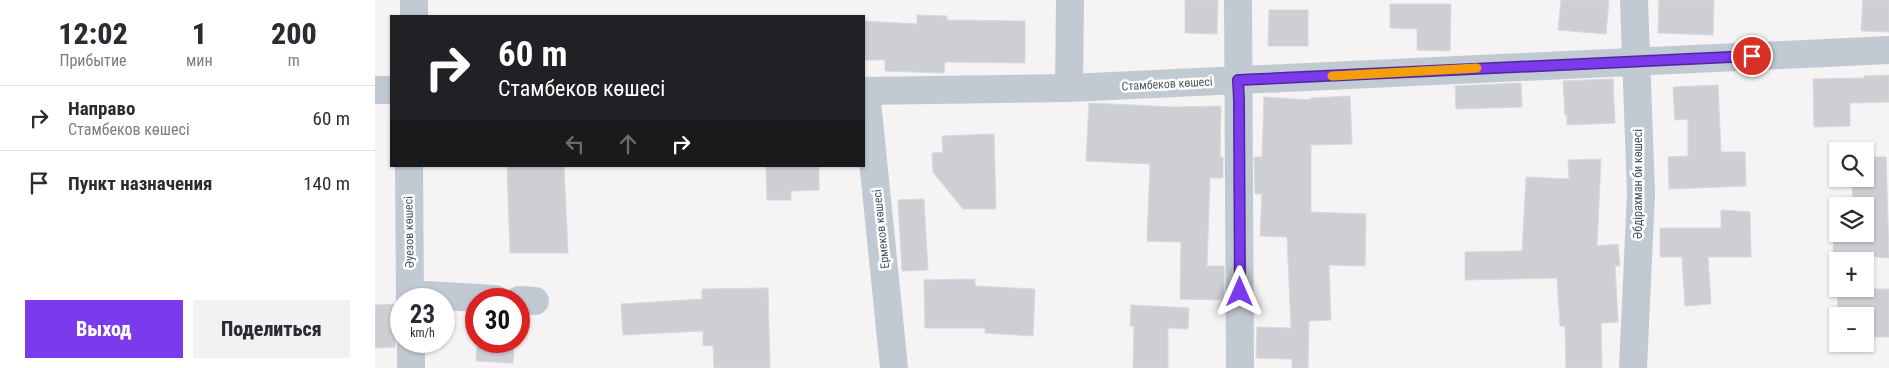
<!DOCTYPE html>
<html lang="ru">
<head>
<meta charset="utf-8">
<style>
  :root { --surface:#fff; --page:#f2f2f3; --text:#2b2b33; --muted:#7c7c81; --line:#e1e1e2; --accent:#7c3aed }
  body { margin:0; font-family:"Roboto Condensed",sans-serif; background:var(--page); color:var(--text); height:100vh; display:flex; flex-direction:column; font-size:19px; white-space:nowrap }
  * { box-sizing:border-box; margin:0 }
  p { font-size:16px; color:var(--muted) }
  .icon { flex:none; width:28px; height:28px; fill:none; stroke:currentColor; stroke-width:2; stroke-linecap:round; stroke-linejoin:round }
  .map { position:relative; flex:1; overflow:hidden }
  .sheet { display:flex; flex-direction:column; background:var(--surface); width:375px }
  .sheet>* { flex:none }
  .top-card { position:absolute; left:15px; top:15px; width:475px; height:152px; border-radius:0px; box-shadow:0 1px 4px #0004; background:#202124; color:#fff; overflow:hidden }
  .controls { position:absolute; left:1454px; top:142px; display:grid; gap:10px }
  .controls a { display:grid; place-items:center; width:45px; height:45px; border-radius:0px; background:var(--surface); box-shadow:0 1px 4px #0004; font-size:25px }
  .speed { position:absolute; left:15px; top:288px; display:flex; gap:10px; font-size:25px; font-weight:700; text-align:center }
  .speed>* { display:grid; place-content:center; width:65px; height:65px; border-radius:50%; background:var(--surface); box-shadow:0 1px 4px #0004; line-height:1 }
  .speed small { font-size:12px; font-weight:400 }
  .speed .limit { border:8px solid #d22; background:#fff; color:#111 }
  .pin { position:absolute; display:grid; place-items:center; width:42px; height:42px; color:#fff; margin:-21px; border:2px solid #fff; border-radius:50%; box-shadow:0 1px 5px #0007 }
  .me { position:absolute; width:55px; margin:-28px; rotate:0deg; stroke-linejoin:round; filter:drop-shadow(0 0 4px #0008) }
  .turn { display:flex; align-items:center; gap:18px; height:105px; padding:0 25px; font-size:22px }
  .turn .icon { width:65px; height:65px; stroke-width:2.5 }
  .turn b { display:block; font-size:35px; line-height:42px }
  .lanes { display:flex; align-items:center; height:48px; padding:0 25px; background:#0003; justify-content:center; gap:25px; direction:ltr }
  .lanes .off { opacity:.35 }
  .eta { display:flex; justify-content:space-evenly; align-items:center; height:85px; text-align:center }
  .eta b { font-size:30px; font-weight:800; line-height:35px }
  .action { display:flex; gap:10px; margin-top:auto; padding:10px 25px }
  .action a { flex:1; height:58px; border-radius:0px; background:var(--accent); color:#fff; font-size:20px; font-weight:800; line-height:58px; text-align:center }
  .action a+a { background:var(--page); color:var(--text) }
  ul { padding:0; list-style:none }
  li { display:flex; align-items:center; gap:15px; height:65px; padding:0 25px; border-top:1px solid var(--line) }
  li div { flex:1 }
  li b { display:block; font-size:19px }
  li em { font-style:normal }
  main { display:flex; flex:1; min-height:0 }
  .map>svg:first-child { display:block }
  .building { fill:#cdcfd5; stroke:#d7d9de }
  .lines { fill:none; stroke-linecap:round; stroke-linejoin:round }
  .minor { stroke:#c1cad2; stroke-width:28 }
  .route-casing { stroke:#51269a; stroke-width:12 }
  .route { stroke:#7c3aed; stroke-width:9 }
  .slow { stroke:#f59e0b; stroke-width:9 }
  .labels { text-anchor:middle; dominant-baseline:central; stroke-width:5; stroke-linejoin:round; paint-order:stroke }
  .street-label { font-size:12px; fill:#4a5661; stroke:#fff }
</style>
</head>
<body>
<main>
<section class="sheet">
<div class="eta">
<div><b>12:02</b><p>Прибытие</p></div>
<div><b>1</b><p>мин</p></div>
<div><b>200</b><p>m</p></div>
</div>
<ul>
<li><svg class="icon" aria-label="right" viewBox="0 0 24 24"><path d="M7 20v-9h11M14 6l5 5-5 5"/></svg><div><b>Направо</b><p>Стамбеков көшесі</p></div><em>60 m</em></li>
<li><svg class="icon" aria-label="arrive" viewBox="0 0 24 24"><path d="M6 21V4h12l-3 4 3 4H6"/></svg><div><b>Пункт назначения</b></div><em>140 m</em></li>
</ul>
<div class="action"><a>Выход</a><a>Поделиться</a></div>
</section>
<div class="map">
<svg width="1514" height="368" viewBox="0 0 1514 368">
  <rect width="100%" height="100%" fill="#f5f3f3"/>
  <path class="building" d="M810,0H843L842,34L810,33Z
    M1186,0H1234L1231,34L1183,30Z
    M1284,0H1339L1338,35L1283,33Z
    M1488,0H1514V32L1486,31Z
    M1015,4H1076L1075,51L1042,50V29L1015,28Z
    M894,10H933V46H893Z
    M542,15L572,16V20L650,21V63L570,62L569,73L510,71V60H489V21L542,24Z
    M1514,75V102L1475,103V126L1439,127L1438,79L1489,78V76Z
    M1238,79L1240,123L1192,125V115H1190L1188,81Z
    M1146,83L1147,107L1081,109L1080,86Z
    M1343,85L1346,152H1370L1371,186L1294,189L1293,157L1313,156V119L1300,120L1298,87Z
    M975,96L977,144L936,145V212L991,214L990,266L954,265L956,320L934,321L933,368H917V359L881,358L882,327L916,328L912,237L885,236L887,194H880L879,157H887L889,97L936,100V98Z
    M714,103L800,107L846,106L845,157H848V178H835L832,266H849V300L805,299L806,242L772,241L775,164L711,161Z
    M619,134L621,209H588L558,172L557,153L568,152L567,136Z
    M1490,157H1511L1514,258L1458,253L1460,219H1462V234H1490V206H1478L1477,179H1490Z
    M1226,159L1222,246L1243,244L1245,266H1240L1243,322L1226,323L1227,368H1191L1190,326H1185L1182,278L1090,280V252L1147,251L1151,177L1194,179L1193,160Z
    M132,166H189L193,253H135Z
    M391,166H444V190L416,191V200H392Z
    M549,199L553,270L527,271L523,200Z
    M1346,210L1375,212L1376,257H1333L1336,304L1310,306L1307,257H1285V228H1346Z
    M600,279V286L660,289L658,336L610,333V328H550L549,280Z
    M393,288L395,368H339L338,345L328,346V331L248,335L246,304L327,299V289Z
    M1463,289H1514V337H1490V316H1462V336Z
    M21,304L26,311V329L22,334L20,347L0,348V305Z
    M756,305L814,308L813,329L793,328V368H758L759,326H755Z
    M102,341H139L138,363L101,361Z"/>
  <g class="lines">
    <path class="minor" d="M863,0L865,368
      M39,16V0
      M694,88L695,0
      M0,90H16
      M489,91L694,88L1514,50
      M491,91L519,368
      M34,166L35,299
      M35,294L120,299
      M144,300L160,301
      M36,341V368
      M1258,368L1266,193L1259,0"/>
  </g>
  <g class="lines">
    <g class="route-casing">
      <path id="route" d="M865,292L864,100L863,80L1377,56"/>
    </g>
    <use href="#route" class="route"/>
    <path class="slow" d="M957,76L1102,68"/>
  </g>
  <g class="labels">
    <g class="street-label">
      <text transform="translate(792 84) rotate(-3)">Стамбеков көшесі</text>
      <text transform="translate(1263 184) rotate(-90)">Әбдірахман би көшесі</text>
      <text transform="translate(506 229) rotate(-96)">Ермеков көшесі</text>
      <text transform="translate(34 232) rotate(-91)">Әуезов көшесі</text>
    </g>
  </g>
</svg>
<div class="controls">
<a><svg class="icon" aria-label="search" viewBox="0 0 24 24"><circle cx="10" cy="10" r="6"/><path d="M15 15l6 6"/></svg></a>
<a><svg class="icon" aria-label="layers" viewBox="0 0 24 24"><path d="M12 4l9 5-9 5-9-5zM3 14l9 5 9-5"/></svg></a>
<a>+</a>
<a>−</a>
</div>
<div class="speed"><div>23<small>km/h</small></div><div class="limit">30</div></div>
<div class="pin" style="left:1377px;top:56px;background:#d93025"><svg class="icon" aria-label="arrive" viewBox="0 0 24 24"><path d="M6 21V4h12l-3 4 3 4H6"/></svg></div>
<svg class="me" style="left:865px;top:292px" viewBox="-20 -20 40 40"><path d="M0-17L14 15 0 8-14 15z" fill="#7c3aed" stroke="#fff" stroke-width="4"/></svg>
<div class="top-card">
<div class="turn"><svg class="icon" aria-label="right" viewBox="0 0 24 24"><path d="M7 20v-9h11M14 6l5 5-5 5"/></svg><div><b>60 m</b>Стамбеков көшесі</div></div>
<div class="lanes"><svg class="icon off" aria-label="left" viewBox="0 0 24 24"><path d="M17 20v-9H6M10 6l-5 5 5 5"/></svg><svg class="icon off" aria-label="ahead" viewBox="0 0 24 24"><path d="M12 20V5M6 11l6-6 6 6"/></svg><svg class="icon" aria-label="right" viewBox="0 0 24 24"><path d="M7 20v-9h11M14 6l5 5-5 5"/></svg></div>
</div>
</div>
</main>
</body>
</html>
